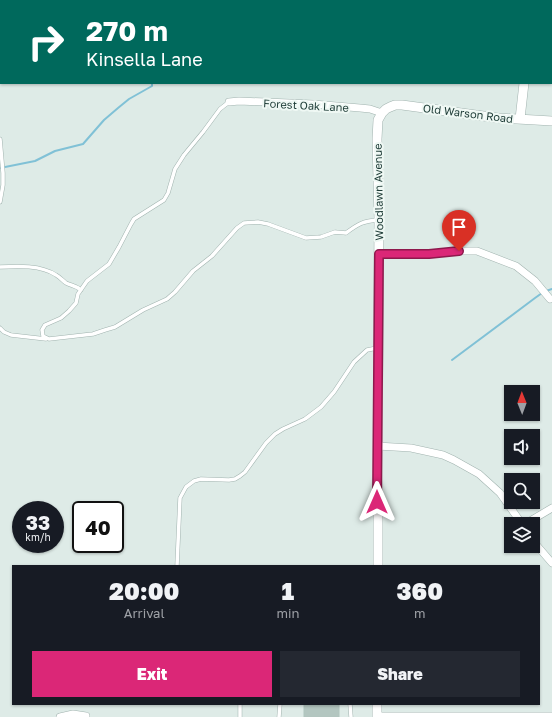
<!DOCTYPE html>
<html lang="en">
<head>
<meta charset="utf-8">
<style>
  :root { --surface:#171b24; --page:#242831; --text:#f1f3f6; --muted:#9ea1a6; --accent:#db2777 }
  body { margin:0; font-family:"Golos Text",sans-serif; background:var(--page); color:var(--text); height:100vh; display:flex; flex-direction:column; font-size:15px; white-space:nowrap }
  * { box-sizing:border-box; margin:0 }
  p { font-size:13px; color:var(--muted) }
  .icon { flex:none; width:22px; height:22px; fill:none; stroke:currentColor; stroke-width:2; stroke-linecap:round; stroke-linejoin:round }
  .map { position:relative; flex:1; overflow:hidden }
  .details { position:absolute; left:12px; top:565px; width:528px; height:140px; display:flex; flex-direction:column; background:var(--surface); border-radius:0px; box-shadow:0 1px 3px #0004 }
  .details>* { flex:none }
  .top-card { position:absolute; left:0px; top:0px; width:552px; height:84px; box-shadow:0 1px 3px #0004; background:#00695c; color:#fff; overflow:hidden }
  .needle { width:26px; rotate:359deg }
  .controls { position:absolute; left:504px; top:385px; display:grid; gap:8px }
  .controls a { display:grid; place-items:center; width:36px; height:36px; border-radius:0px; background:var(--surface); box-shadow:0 1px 3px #0004; font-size:20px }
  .speed { position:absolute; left:12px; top:501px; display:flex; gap:8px; font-size:20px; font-weight:700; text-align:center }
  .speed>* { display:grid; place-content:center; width:52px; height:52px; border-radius:50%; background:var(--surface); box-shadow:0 1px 3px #0004; line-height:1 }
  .speed small { font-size:10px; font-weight:400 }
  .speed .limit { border:2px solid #111; border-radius:6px; background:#fff; color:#111 }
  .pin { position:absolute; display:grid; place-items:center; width:34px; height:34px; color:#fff; margin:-41px -17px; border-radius:50% 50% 50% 0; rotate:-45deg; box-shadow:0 0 4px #0007 }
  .pin .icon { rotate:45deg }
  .me { position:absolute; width:44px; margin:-22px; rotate:0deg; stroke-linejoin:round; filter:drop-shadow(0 0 3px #0008) }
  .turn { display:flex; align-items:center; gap:14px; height:84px; padding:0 20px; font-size:18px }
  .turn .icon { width:52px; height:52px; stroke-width:2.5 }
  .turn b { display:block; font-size:28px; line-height:34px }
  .eta { display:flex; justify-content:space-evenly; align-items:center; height:68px; text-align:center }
  .eta b { font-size:24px; font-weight:800; line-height:28px }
  .cta { display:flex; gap:8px; margin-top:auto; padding:8px 20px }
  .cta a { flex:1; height:46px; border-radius:0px; background:var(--accent); color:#fff; font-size:16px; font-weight:800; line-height:46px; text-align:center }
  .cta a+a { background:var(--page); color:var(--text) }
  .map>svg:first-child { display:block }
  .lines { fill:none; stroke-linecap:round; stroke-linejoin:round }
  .stream { stroke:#80c1d6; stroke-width:2 }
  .building { fill:#b3c6c0; stroke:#b0c5be }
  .service-casing { stroke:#a1b3af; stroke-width:4.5 }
  .minor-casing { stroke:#a1b3af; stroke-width:8 }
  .tertiary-casing { stroke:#a1b3af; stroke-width:10 }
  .service { stroke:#fff; stroke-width:3.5 }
  .minor { stroke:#fff; stroke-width:7 }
  .tertiary { stroke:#fff; stroke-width:9 }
  .route-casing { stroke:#8e194d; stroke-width:10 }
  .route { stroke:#db2777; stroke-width:7 }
  .labels { text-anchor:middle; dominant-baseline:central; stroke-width:4; stroke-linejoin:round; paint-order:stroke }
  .street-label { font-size:11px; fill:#1e3c37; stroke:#eff8f4 }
</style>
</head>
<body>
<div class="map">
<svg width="552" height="717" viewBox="0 0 552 717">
  <rect width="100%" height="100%" fill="#deebe7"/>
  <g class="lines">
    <path class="stream" d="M146,1V0
      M0,168L35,161L55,151L83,144L104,120L118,108L129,99L152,86V83
      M546,291L552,289
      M452,360L535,298L542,293"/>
  </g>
  <path class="building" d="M304,704H339V717H304Z"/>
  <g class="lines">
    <g class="service-casing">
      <path id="service" d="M0,78L1,73
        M229,102L220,109L203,132L184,155L175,169L168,193L164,200L134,219L131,224L119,247L109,264L87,281L78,294L76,303L69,311L61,318L45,325L42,330L43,336L49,339L93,334L105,330L115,327L143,310L167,299L175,292L193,271L212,256L237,228L244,223L258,222L268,224L306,238L321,237L335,232L346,233C358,224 363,221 378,220
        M0,139L3,173V185L0,202
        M0,267C18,266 41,265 56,275C60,277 63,281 66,283C72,286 75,285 81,290
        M0,328L4,332L11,335L46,339
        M177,566L180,498L186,487L194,481L201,479L229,480L235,479L240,476L245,472L266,443L275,434L283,429L305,419L321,407L334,392L354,362L367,350L377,348
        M350,704L351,717
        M240,717V704
        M279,717L280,704"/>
    </g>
    <g class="minor-casing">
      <path id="minor" d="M0,58H1
        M229,102L239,101L313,104L360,108L370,109L382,113
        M379,254H429L459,251H477L516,266L535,281L550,299
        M377,446L411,448L443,455L454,460L479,474L500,493L522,524
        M525,524L552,508
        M533,541L552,563
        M377,716H552
        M60,717L73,714L86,716"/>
    </g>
    <g class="tertiary-casing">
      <path id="tertiary" d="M532,1V0
        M520,119L524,83
        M378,566V389L379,220L377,139L378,120L382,113L386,109L390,107L395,105H402L498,118L535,120L552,121
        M377,717V704"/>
    </g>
    <use href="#service" class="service"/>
    <use href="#minor" class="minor"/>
    <use href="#tertiary" class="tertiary"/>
  </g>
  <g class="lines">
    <g class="route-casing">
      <path id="route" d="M377,502L379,254H429L459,251"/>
    </g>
    <use href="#route" class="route"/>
  </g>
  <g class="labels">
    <g class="street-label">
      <text transform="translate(306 105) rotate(3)">Forest Oak Lane</text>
      <text transform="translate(468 113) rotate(7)">Old Warson Road</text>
      <text transform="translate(378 192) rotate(-91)">Woodlawn Avenue</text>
    </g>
  </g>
</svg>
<div class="controls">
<a><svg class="needle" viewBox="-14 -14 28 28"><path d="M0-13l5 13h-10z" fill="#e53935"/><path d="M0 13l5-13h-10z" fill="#9ea1a6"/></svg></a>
<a><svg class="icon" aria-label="sound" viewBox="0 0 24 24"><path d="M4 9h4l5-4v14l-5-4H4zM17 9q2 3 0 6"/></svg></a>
<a><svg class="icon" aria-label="search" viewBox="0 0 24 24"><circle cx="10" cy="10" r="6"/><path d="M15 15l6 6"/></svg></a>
<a><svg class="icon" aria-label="layers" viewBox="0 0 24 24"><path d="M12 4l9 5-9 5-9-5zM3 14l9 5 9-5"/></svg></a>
</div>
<div class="speed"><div>33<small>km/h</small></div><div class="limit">40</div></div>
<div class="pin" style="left:459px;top:251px;background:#d93025"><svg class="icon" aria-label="arrive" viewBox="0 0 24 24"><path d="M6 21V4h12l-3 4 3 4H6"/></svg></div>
<svg class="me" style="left:377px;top:502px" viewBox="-20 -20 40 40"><path d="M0-17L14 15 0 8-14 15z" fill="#db2777" stroke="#fff" stroke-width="4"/></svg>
<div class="top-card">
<div class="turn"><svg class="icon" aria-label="right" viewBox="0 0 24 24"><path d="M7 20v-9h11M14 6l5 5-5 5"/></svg><div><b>270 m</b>Kinsella Lane</div></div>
</div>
<section class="details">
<div class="eta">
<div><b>20:00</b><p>Arrival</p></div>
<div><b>1</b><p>min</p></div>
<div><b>360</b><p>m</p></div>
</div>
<div class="cta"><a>Exit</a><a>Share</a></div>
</section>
</div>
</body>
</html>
